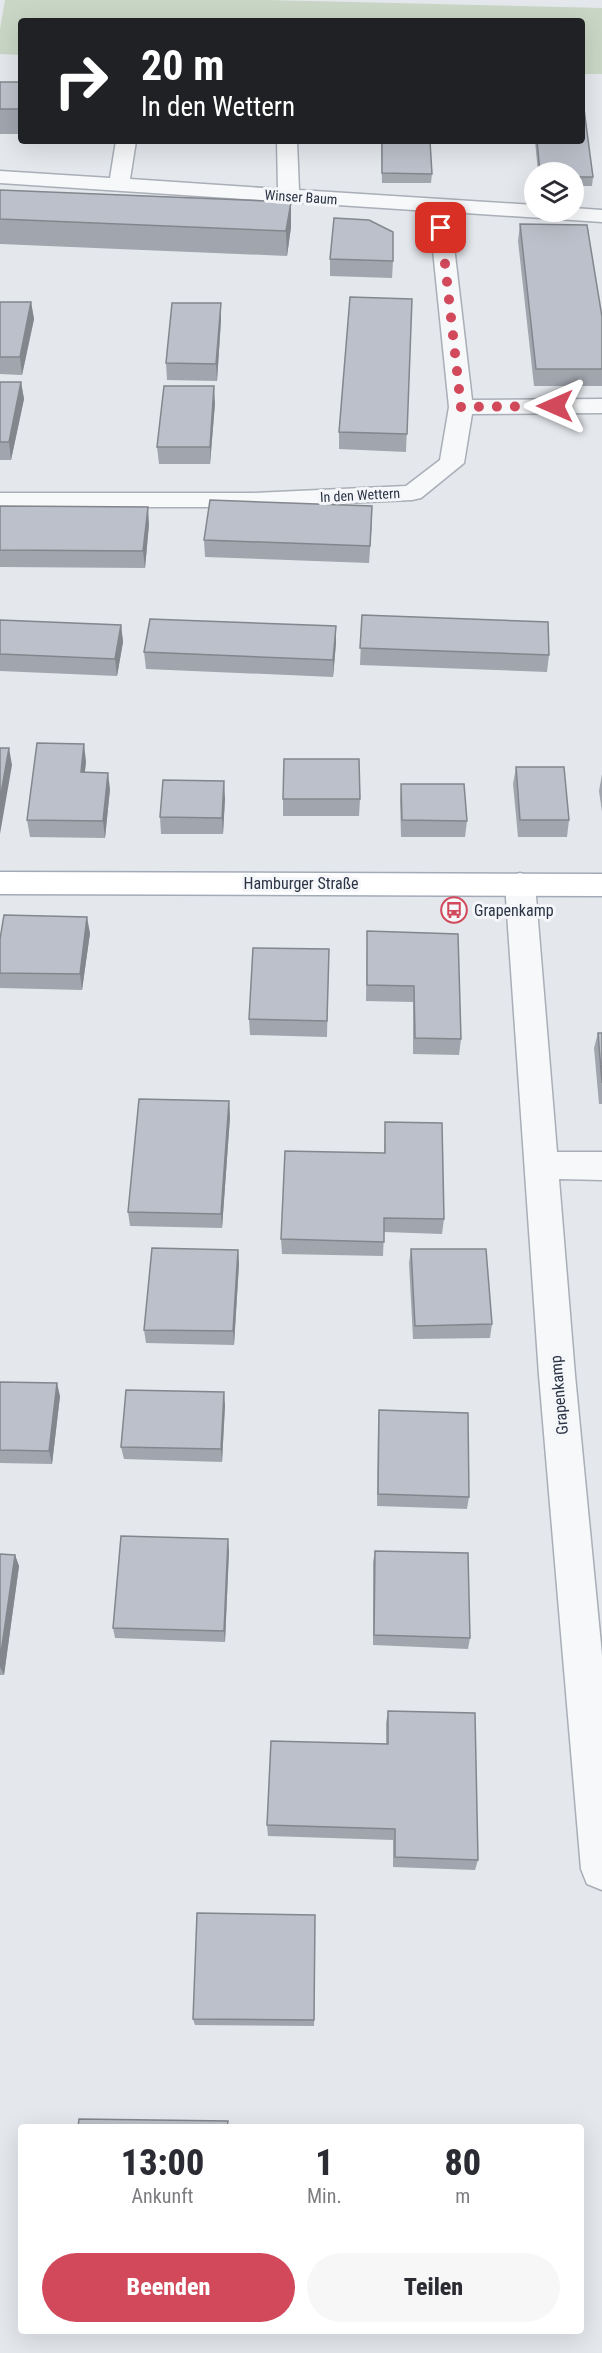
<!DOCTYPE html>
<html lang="de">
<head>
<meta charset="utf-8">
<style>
  :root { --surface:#fff; --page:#f7f7f7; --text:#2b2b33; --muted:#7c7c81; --accent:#d1495b }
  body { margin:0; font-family:"Roboto Condensed",sans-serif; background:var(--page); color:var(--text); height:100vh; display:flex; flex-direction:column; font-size:22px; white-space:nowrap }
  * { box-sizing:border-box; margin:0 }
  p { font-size:20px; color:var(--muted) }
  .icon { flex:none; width:33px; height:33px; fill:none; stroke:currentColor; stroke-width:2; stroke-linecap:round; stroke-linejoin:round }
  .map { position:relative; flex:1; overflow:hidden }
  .drawer { position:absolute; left:18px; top:2124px; width:566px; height:210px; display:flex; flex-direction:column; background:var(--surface); border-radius:6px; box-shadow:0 6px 24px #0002 }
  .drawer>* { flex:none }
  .guide { position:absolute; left:18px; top:18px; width:567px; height:126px; border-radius:6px; box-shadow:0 6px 24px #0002; background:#202124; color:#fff; overflow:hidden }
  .fabs { position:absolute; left:524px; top:162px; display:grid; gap:12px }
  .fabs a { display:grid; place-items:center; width:60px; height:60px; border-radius:50%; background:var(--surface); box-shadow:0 6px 24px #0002; font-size:30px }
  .pin { position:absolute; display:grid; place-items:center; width:51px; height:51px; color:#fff; margin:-26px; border-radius:12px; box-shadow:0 3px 9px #0006 }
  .me { position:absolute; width:66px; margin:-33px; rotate:270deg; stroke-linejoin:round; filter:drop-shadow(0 0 4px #0008) }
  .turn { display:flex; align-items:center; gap:21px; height:126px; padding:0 24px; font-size:27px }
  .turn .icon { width:78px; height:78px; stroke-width:2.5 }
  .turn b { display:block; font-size:42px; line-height:51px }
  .eta { display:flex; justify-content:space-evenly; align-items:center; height:102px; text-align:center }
  .eta b { font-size:36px; font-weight:800; line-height:42px }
  .button { display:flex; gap:12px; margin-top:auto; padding:12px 24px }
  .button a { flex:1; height:69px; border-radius:36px; background:var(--accent); color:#fff; font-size:24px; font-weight:800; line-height:69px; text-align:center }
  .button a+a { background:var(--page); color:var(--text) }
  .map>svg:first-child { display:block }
  .green { fill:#c9d6c5 }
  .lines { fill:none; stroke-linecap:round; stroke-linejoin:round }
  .minor-casing { stroke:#a9aeb7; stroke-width:3 }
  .major-casing { stroke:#a3abb8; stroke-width:3 }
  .minor { fill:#f7f8fa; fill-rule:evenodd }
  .major { fill:#fff; fill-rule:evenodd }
  .wall { fill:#a1a5ae }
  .shaded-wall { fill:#83868d }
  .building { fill:#bbc0ca; stroke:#83868d; stroke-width:1.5 }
  .route { stroke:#d1495b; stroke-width:10; stroke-dasharray:0 18 }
  .labels { text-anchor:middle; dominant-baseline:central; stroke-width:6; stroke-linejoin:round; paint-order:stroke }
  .far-street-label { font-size:14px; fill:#2b3445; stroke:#f4f6f9 }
  .street-label { font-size:16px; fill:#2b3445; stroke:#f4f6f9 }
  .poi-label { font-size:16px; fill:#2b3445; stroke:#f4f6f9; text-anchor:start }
</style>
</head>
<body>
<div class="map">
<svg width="602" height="2353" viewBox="0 0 602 2353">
  <rect width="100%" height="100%" fill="#e4e7ec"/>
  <path class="green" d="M5,0H267L602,8V74H582V21H21V55L0,54V29Z"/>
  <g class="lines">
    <g class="minor-casing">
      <path id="minor" d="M116,141H136L130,179L278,189L277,141H297L299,190L534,205V212H573V208L602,210V222L450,212L472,400L602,399V413L472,414L464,463L421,498L412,500L252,507H0V493H252L406,486L440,460L449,407L429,211L0,183V171L110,178Z
        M520,873L530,876L535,884L557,1152H602V1180L559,1179L575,1375L602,1655V1890L587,1884L581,1869L539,1375L505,884L510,876Z"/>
    </g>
    <g class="major-casing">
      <path id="major" d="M0,872L602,874V896L0,894Z"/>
    </g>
    <use href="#minor" class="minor"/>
    <use href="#major" class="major"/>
  </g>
  <path class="wall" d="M0,82H21V134H0Z
    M381,141H430L432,174L431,183H382Z
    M535,141H582L593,177L592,186H573V172H538Z
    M0,190L291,202V227L287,256L0,244Z
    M520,224L602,317V386H534L518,241Z
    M330,259L393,261L392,278L330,276Z
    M412,299L406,452L339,449V432Z
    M0,302H31L34,319L22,375L0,374Z
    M221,320L217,381L167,380L166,363Z
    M0,382H21L24,399L11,460H0Z
    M215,403L210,464H159L157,447Z
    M0,506L149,524L145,568L0,567Z
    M372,523L369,563L205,557L204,540Z
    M362,615L549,655L547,672L360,665Z
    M0,620L121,625L123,642L117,676L0,671Z
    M336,643L333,677L146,669L144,652Z
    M86,761L85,772L110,789L105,838L30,837L27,820Z
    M516,767L569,820L567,837H518L513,784Z
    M602,774V812L599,791Z
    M401,784L467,821L465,837H401L400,800Z
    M225,798L223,834H161L160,817Z
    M283,799H360L359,816H283Z
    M367,931L461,1039L459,1055L413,1054V1002L366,1001Z
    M90,933L82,990L0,988V939Z
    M329,949L327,1037L250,1035L249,1019Z
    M598,1033H602V1104H599L594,1048Z
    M229,1101L230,1117L222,1228L130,1226L128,1212Z
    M385,1122L444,1219L442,1234L384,1232L383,1256L282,1254L281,1239L384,1153Z
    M411,1249L492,1324L490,1338L413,1339L409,1263Z
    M238,1250L239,1264L234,1345L146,1343L144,1330Z
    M0,1382L60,1396L52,1464L0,1463Z
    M225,1405L222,1462L124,1459L121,1447Z
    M379,1410L469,1497L467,1509L377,1506L378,1422Z
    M229,1551L225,1642L115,1638L113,1628Z
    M375,1551L470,1638L468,1649L373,1645V1562Z
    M0,1554L15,1555L19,1566L4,1675H0Z
    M388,1711L478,1860L475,1870L393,1867V1840L268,1836L267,1825L386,1744V1723Z
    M315,1915L314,2026L195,2025L193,2019Z"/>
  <path class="shaded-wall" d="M291,202V227L287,256L286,231Z
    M31,302L34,319L22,375L20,357Z
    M221,303V320L217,381L216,364Z
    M21,382L24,399L11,460L9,442Z
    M214,386L215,403L210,464V447Z
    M148,507L149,524L145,568L143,551Z
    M121,625L123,642L117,676L115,659Z
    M336,626V643L333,677V660Z
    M84,744L86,761L83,789L81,772Z
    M9,748L12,765L0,834V799Z
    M108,773L110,789L105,838L103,821Z
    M224,781L225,798L223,834L222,818Z
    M87,917L90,933L82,990L80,974Z
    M229,1101L230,1117L222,1228L221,1214Z
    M238,1250L239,1264L234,1345L233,1331Z
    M57,1383L60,1396L52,1464L49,1451Z
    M224,1392L225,1405L222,1462L221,1449Z
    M228,1539L229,1551L225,1642L224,1631Z
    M15,1555L19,1566L4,1675L0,1667V1660Z"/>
  <path class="building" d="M0,82H21V109H0Z
    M582,94L593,177H573V172H540L537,141H582Z
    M382,141H430L432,174L382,173Z
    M0,190L291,202L286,231L0,219Z
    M334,218L369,220L393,232V261L330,259Z
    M520,224L587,225L602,317V369H536Z
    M350,297L412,299L407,434L339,432Z
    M0,302H31L20,357H0Z
    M172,303H221L216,364L166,363Z
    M0,382H21L9,442H0Z
    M164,386H214L210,447H157Z
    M210,500L372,506L370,546L204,540Z
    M0,506L148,507L143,551L0,550Z
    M362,615L548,622L549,655L360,648Z
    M150,619L336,626L333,660L144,652Z
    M0,620L121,625L115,659L0,654Z
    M37,743L84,744L81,772L108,773L103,821L27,820Z
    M0,748H9L0,799Z
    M284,759H359L360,799H283Z
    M516,767H564L569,820H520Z
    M163,780L224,781L222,818L160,817Z
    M401,784H464L467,821L402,820Z
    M4,915L87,917L80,974L0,973V939Z
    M367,931L458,934L461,1039L415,1038L414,986L367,985Z
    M253,948L329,949L327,1021L249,1019Z
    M598,1033H602V1083Z
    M139,1099L229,1101L221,1214L128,1212Z
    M385,1122L442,1123L444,1219L384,1218V1242L281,1239L285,1151L385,1153Z
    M152,1248L238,1250L233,1331L144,1330Z
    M411,1249H486L492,1324L415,1326Z
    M0,1382L57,1383L49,1451L0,1450Z
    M126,1390L224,1392L221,1449L121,1447Z
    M379,1410L468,1413L469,1497L378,1494Z
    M121,1536L228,1539L224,1631L113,1628Z
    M375,1551L468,1553L470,1638L374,1635Z
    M0,1554L15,1555L0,1660Z
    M388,1711L475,1713L478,1860L395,1857V1829L267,1825L271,1741L388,1744Z
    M197,1913L315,1915L314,2020L193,2019Z
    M79,2119L228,2121L227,2127H78Z"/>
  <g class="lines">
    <path class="route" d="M441,228L461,407L555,406"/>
  </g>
  <defs>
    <g id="bus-ring" transform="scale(1.35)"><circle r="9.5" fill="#f4f6f9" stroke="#d1495b" stroke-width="1.5"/><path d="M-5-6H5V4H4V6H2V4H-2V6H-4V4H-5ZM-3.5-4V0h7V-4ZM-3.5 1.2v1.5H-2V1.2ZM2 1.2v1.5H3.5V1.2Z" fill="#d1495b"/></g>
  </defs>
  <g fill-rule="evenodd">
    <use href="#bus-ring" x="454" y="910"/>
  </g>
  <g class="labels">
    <g class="far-street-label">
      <text transform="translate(301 197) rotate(4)">Winser Baum</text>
      <text transform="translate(360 495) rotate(-3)">In den Wettern</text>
    </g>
    <g class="street-label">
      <text x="301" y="883">Hamburger Straße</text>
      <text transform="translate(559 1395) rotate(-95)">Grapenkamp</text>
    </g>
    <g class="poi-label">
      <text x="474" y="910">Grapenkamp</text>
    </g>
  </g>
</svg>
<div class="fabs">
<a><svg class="icon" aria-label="layers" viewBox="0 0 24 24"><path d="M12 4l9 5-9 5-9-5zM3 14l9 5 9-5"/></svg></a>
</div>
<div class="pin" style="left:441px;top:228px;background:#d93025"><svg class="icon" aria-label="arrive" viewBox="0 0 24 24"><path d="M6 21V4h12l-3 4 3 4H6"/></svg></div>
<svg class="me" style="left:555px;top:406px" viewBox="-20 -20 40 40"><path d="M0-17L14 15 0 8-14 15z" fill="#d1495b" stroke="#fff" stroke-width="4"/></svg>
<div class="guide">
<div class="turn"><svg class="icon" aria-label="right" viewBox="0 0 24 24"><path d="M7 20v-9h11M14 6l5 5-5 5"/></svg><div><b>20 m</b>In den Wettern</div></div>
</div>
<section class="drawer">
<div class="eta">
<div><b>13:00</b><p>Ankunft</p></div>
<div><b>1</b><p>Min.</p></div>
<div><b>80</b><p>m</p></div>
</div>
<div class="button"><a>Beenden</a><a>Teilen</a></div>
</section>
</div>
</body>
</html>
